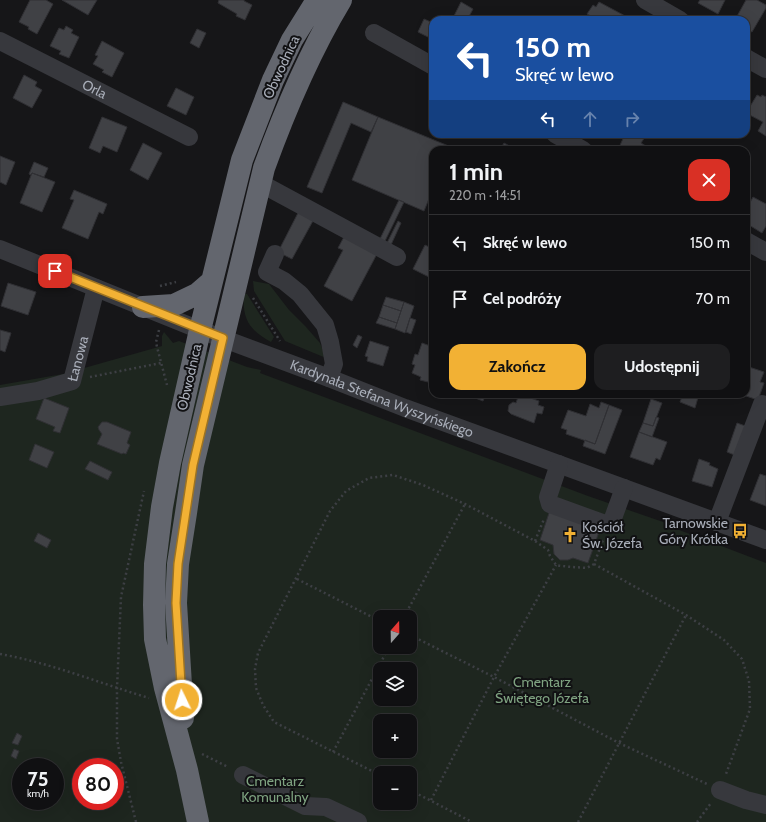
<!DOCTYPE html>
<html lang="pl">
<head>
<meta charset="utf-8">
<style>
  :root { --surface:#101012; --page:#1e1e20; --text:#f1f3f6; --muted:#9c9d9f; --line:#303032; --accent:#f2b134 }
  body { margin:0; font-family:Cabin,sans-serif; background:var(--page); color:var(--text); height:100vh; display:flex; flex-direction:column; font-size:15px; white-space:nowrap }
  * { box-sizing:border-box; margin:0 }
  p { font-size:13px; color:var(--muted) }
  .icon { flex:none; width:22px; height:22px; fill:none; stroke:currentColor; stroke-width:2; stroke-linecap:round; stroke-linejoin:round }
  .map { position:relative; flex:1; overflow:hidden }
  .panel { position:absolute; left:429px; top:146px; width:321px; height:252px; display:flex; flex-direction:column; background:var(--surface); border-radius:12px; box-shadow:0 4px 16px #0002,0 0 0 1px var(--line) }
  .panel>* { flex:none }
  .top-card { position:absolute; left:429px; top:16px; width:321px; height:122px; border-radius:12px; box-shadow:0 4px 16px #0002,0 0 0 1px var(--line); background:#1a4fa0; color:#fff; overflow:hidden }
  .needle { width:26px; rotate:20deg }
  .fabs { position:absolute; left:373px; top:610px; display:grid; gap:8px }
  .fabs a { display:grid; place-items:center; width:44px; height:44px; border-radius:8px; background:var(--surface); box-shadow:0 4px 16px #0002,0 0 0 1px var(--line); font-size:20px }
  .speed { position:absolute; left:12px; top:758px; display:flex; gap:8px; font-size:20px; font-weight:700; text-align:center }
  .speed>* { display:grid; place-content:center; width:52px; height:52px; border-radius:50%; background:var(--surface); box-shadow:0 4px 16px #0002,0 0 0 1px var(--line); line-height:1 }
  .speed small { font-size:10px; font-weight:400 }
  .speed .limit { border:6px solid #d22; background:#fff; color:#111 }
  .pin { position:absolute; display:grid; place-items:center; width:34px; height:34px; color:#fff; margin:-17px; border-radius:8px; box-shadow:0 2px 6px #0006 }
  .me { position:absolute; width:44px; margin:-22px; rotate:356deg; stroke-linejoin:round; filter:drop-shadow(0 0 3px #0008) }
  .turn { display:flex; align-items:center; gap:14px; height:84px; padding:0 20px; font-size:18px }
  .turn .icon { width:52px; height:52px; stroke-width:2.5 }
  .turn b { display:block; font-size:28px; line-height:34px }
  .lanes { display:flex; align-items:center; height:38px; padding:0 20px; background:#0003; justify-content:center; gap:20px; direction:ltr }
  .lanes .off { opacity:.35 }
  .round { display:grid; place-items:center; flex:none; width:42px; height:42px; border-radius:12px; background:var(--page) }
  .summary { display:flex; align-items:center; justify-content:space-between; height:68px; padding:0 20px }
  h1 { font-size:24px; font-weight:700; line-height:30px }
  .primary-button { display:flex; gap:8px; margin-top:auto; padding:8px 20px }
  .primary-button a { flex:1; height:46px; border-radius:12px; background:var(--accent); color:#111; font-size:16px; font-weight:700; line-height:46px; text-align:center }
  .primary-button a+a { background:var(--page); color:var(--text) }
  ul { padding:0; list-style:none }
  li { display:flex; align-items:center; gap:12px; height:56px; padding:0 20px; border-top:1px solid var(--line) }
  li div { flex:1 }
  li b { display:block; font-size:15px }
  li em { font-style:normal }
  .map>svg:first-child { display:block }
  .green { fill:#1e261f; fill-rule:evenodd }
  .building { fill:#404145; stroke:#303034 }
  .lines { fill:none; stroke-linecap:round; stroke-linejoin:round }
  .path { stroke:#3d3f44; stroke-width:2.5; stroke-dasharray:2 3; stroke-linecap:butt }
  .minor { stroke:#37383d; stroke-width:18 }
  .highway { stroke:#63666e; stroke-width:22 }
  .route-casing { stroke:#9d7322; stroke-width:10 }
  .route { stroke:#f2b134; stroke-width:7 }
  .labels { text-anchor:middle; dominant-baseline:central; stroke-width:4; stroke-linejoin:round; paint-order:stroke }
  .street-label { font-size:14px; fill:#a8adb8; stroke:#111113 }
  .poi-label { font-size:14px; fill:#a8adb8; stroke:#111113; text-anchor:end }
  .park-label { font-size:14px; fill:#7fa381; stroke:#111113 }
</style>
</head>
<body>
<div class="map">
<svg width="766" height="822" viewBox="0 0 766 822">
  <rect width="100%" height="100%" fill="#161618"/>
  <path class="green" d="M253,281L269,284L289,310L306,327L320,343L326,358L285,341L254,291Z
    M244,294H247L274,337L271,342C249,330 242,319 244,294Z
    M164,332L173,343L179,341L247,367L261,370L260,373L588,496L666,523V525L766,563V822H0V385L63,374L162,346V336ZM380,617H410V647H380ZM380,669H410V699H380ZM380,721H410V751H380ZM21,767H55V801H21ZM81,767H115V801H81ZM380,773H410V803H380Z"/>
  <path class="building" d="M30,0H46L53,4L37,34L28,29L29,27L19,22Z
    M62,0H97L88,15Z
    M219,0H244V1L252,5L245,20L236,16L237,14L218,3Z
    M700,0H725L718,14L698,3Z
    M746,0H757L766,5V8L752,32L746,29V20H735Z
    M461,2L473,9L467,20H452Z
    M599,2L627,17L625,20H589L591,16L587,14L593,5L596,7Z
    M424,19L433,23V32L430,38L418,32Z
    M66,26L73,30L71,33L79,37L69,58L59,54L61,51L50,46L59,28L64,30Z
    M197,29L206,33L199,48L190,43Z
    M102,41L124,53L112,77L102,72L104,70L93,64L98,56L95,55Z
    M24,75L37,82L35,86L42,90L32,108L13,98Z
    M176,88L194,97L186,115L167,106Z
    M757,95L761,97L762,95L766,97V136L758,131L763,122L746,113Z
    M343,102L378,117L371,132L351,123L322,193L307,187Z
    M102,117L127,127L117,152L103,146L100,153L89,148Z
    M378,117L451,147L449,150H433V189L424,211L352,180Z
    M625,134H647L641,143L649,148L648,150H618Z
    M143,143L162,153L148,180L130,170Z
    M504,143L517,150H500Z
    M0,156L15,162L6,185L0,182Z
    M34,162L48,168L44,177L32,173L31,175L29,174Z
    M32,173L55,182L42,212L20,203Z
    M74,190L107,204L103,214L99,212L88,239L62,228L74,200L70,199Z
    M753,197L766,204V226L762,233L749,225L746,229V210Z
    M399,200L404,202L384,243L379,241Z
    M299,211L314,219L292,259L278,252Z
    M398,221L401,223L390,247L386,245Z
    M345,235L378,252L352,301L324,286L343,250L338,248Z
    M432,242L433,243V279L413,269L425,245L429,247Z
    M8,283L36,292L28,315L1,306Z
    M386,297L404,302L401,311L383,305Z
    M404,302L414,306L405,333L395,329Z
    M383,305L401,311L397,323L379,317Z
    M379,317L397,323L395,329L376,323Z
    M410,318L416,320L411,334L406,332Z
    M0,330L11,333L5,352L0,350Z
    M358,335L362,337L357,348L353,345Z
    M370,341L389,347L383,366L367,361L368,357L365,356Z
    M422,343L433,347V368L428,382L420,380L421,377L412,373L415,365L412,364L415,354L418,355Z
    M749,367L764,372L760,382L764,383L758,400L740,394H746V368L748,369Z
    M465,394H486L483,401Z
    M519,394L539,401L538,405L544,407L542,414L537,413L534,423L511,414L508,411L509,405L513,402L516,403Z
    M588,394H605L604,398L597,397Z
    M683,394H699L695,408L680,402Z
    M44,398L69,408L60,433L53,431L55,427L36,419Z
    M651,399L662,403L653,426L643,423Z
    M601,402L609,405L595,444L566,434L567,430L561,428L568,410L586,416L590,404L599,408Z
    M609,405L622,410L605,454L583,446L585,440L595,444Z
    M656,417L659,418L652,437L639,432L643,423L653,426Z
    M102,422H107L131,432L127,443L130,445L126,454L123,453L122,454L97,444L102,434L99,430L98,427Z
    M737,423L748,427L737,456L727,452Z
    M639,432L667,442L660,460L656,458L653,465L630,457Z
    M35,444L54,452L47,468L29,460Z
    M699,459L710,463L709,465L718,469L712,487L692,481Z
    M90,461L112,472L108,480L85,469Z
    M760,474L766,476V506L750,500Z
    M550,510L600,529L588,563L573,558L568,560H560L554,554L553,545L540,540Z
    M38,533L51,540L47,548L34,541Z
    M17,733L22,736L18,745L12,743Z
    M14,749L19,751L16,759L11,756Z"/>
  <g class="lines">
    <path class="path" d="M160,286L176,282
      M253,298L280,341
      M159,330L156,342L157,347L167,385
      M90,377L161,363
      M535,541L544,519
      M594,564L686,615L724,640L742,659L749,681L750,709L726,774
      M297,579L380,621
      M404,617L465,504
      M410,635L494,677L619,743L707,784
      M0,654C51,663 99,683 149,698
      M333,752L389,647
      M202,754L228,767
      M380,775L274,722L263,705L256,688L255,669L258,653L330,511L346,491L369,478L393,475L423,485L465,504L535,541L548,550L550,556L556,565C566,567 576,567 587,568L594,564L603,540
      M410,790L472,822
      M431,800L494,677L556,565
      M136,822L121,762L117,739V688L121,597L144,491
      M578,822L686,615
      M697,822L711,803"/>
    <g class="minor">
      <path d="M645,0L680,20"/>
      <path d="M374,33L433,66"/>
      <path id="s1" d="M0,41L189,137"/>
      <path d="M746,58L766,69"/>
      <path d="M555,134L583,150"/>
      <path d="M260,183L397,257"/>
      <path d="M746,241L766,252"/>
      <path id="s2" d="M0,249L200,330L329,378L405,408L766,540"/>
      <path d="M275,254L267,272L284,281L300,294L325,325L330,342L334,364L329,378"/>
      <path id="s3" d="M0,397L38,391L72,381L96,288"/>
      <path d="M559,464L548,497L550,504L608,525L612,521L624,488"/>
      <path d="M717,522L762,404"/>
      <path d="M243,775L305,806L326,807L358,822"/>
      <path d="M720,790L746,800L766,805"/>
    </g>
    <path class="highway" d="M143,307L174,305L197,294L212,281
      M183,718L176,603L178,564L186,513L193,465L264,168C285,110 309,53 341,0
      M198,822L187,770L165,688L155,639L154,605L155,564L162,507L170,463L200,330L242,160L273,80L292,40L317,0"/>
  </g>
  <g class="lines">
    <g class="route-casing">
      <path id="route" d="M55,271L223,338L193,465L178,564L176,603L182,700"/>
    </g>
    <use href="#route" class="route"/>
  </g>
  <defs>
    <g id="bus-bare" transform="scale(1.2)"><path d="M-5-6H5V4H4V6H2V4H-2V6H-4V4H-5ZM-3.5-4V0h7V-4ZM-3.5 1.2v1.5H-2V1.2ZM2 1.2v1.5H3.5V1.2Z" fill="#f2b134" stroke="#111113" stroke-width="2.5" paint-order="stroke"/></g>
    <g id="church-bare" transform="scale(1.2)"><path d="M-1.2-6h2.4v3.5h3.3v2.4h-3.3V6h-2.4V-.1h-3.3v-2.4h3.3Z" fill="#f2b134" stroke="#111113" stroke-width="2.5" paint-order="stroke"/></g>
  </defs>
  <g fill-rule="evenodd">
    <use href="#bus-bare" x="740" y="531"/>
    <use href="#church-bare" x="570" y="535"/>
  </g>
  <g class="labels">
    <g class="street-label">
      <text transform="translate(281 67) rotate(-65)">Obwodnica</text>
      <text stroke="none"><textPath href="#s1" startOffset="106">Orla</textPath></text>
      <text stroke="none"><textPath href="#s3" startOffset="97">Łanowa</textPath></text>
      <text transform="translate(189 377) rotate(-77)">Obwodnica</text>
      <text stroke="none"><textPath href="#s2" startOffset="410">Kardynała Stefana Wyszyńskiego</textPath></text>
    </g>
    <g class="poi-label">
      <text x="728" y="523">Tarnowskie<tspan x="728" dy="16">Góry Krótka</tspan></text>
      <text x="582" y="527" text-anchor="start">Kościół<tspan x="582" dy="16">Św. Józefa</tspan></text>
    </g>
    <g class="park-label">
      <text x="542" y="682">Cmentarz<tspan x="542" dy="16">Świętego Józefa</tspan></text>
      <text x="275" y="781">Cmentarz<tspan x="275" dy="16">Komunalny</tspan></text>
    </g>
  </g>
</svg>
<div class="fabs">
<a><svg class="needle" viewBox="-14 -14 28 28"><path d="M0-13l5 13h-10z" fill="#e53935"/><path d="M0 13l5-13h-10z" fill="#9c9d9f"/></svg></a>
<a><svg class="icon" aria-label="layers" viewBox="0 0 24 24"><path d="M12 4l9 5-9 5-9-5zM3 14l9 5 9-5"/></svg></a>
<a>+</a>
<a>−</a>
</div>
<div class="speed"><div>75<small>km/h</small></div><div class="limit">80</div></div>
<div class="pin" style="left:55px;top:271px;background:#d93025"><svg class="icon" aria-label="arrive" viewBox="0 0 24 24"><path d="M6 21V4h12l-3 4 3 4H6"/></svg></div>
<svg class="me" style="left:182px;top:700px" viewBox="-20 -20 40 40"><circle r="17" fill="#f2b134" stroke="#fff" stroke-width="3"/><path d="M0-11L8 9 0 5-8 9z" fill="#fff"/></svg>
<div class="top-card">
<div class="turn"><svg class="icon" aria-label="left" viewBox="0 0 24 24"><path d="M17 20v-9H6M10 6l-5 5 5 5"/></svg><div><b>150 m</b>Skręć w lewo</div></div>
<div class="lanes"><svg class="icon" aria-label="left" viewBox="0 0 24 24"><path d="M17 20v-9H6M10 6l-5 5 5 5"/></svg><svg class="icon off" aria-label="ahead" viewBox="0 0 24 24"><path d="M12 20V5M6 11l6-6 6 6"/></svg><svg class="icon off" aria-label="right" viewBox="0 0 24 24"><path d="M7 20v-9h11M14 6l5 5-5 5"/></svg></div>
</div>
<section class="panel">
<div class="summary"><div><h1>1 min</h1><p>220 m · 14:51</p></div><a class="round" style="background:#d93025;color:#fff"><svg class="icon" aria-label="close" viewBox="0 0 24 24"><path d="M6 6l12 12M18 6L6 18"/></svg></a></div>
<ul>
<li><svg class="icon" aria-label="left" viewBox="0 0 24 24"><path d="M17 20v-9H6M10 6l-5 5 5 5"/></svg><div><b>Skręć w lewo</b></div><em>150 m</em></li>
<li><svg class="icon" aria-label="arrive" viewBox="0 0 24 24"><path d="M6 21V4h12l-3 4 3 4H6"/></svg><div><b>Cel podróży</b></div><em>70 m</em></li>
</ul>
<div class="primary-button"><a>Zakończ</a><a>Udostępnij</a></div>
</section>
</div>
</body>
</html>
